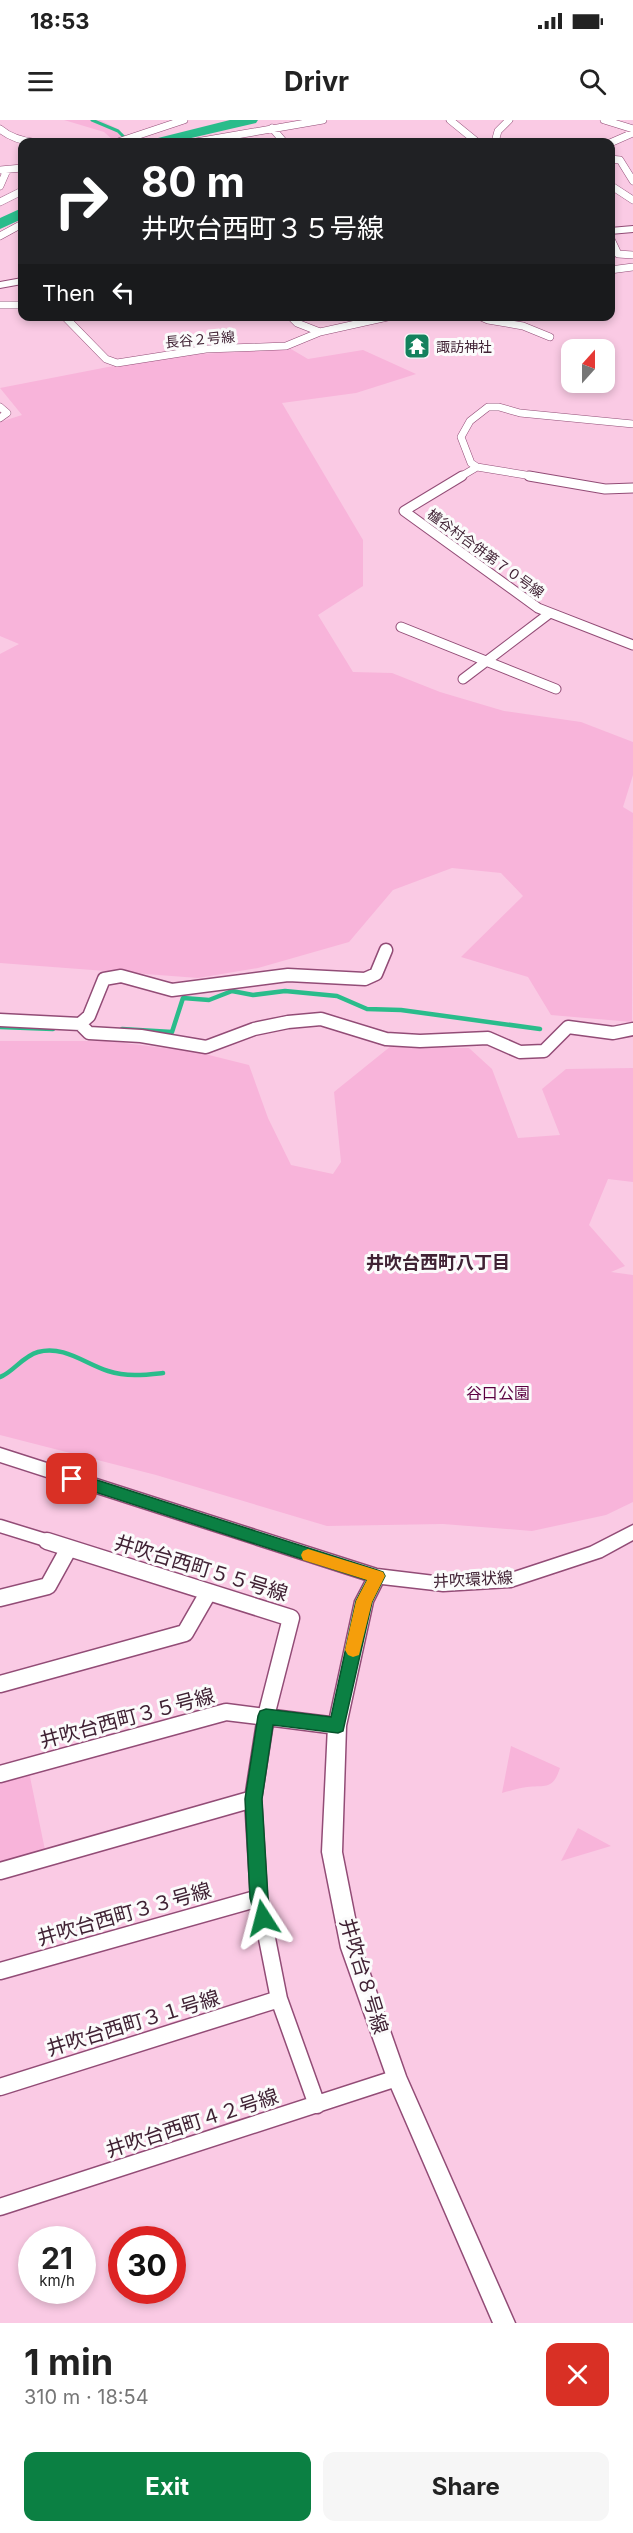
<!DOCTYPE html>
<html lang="en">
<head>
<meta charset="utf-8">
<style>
  :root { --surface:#fff; --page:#f6f6f6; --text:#222; --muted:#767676; --accent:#0b8043 }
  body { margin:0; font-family:Inter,"Noto Sans JP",sans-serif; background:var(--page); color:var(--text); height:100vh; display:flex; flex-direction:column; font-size:22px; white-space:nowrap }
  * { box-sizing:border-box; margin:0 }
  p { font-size:20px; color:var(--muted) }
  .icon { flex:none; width:33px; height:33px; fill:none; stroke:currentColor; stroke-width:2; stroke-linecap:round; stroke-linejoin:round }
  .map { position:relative; height:2203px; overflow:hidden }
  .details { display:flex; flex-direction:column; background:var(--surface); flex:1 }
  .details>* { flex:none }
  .banner { position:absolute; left:18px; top:18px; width:597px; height:183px; border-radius:12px; box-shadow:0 3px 9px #0003; background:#202124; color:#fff; overflow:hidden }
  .needle { width:39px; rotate:21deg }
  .buttons { position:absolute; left:561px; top:219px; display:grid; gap:12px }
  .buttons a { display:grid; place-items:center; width:54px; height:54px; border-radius:12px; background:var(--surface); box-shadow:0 3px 9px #0003; font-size:30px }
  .speed { position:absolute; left:18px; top:2106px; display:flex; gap:12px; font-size:30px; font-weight:700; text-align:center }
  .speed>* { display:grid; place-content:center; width:78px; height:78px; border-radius:50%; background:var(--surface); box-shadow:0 3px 9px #0003; line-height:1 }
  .speed small { font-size:15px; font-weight:400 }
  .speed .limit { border:9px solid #d22; background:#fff; color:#111 }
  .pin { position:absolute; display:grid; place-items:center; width:51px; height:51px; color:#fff; margin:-26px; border-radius:12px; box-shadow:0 3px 9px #0006 }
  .me { position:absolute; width:66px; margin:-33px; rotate:351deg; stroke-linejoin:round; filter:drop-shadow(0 0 4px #0008) }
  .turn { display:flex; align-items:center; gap:21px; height:126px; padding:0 24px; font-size:27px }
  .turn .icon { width:78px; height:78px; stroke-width:2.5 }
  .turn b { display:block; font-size:42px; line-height:51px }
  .then { display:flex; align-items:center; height:57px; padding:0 24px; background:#0003; gap:12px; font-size:22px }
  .round { display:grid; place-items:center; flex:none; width:63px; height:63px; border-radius:12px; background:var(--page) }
  .head { display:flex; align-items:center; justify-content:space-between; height:102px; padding:0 24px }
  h1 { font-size:36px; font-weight:700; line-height:45px }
  .primary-button { display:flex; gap:12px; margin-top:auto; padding:12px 24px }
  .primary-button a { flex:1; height:69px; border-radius:12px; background:var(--accent); color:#fff; font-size:24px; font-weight:700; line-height:69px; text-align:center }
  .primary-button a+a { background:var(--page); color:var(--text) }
  .status { display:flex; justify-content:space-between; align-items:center; height:42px; padding:0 30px; background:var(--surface); direction:ltr }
  .status svg { height:16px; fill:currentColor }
  header { display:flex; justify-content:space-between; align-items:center; height:78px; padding:0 24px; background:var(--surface); font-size:27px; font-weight:700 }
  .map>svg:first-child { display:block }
  .green { fill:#f8b4da }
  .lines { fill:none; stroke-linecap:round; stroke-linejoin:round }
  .stream-far1 { stroke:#2abc8b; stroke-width:3 }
  .stream { stroke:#2abc8b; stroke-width:4.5 }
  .river { fill:#2abc8b; fill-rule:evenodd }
  .minor-far3-casing { stroke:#924c76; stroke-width:8 }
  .minor-far2-casing { stroke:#924c76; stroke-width:11 }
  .minor-far1-casing { stroke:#924c76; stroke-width:15 }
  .minor-casing { stroke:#924c76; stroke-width:19 }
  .tertiary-casing { stroke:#924c76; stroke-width:3 }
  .primary-casing { stroke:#924c76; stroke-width:2 }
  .minor-far3 { stroke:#fff; stroke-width:7 }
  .minor-far2 { stroke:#fff; stroke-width:9 }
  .minor-far1 { stroke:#fff; stroke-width:12 }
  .minor { stroke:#fff; stroke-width:16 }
  .tertiary { fill:#fff; fill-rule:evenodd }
  .primary { fill:#fff; fill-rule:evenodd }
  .route { fill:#0b8043; stroke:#07532c; stroke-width:1.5 }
  .slow { fill:#f59e0b }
  .labels { text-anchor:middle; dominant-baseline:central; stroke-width:6; stroke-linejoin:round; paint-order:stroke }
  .far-street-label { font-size:14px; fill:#402234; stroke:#fbfbfb }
  .far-poi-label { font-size:14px; fill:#402234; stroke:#fbfbfb; text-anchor:start }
  .park-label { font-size:16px; fill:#5a0040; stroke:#fbfbfb }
  .street-label { font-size:16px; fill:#402234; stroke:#fbfbfb }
  .neighbourhood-label { font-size:18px; font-weight:bold; fill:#402234; stroke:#fbfbfb }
  .near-street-label { font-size:20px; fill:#402234; stroke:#fbfbfb }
</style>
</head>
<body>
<div class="status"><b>18:53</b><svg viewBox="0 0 49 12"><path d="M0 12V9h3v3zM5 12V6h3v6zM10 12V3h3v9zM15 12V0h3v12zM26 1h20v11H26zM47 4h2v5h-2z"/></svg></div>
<header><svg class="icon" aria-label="menu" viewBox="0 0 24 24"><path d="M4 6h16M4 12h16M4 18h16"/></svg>Drivr<svg class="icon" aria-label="search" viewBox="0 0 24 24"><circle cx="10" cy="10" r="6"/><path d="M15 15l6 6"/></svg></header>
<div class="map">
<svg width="633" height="2203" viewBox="0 0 633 2203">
  <rect width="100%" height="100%" fill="#facae4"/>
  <path class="green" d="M64,0H100L120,10L122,19L113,20L104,12Z
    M291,229L308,239L363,230L416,254L356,273L282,283L363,420V466L318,495L353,552L392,553L440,572L504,591L581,602L633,622V655L623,687L633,693L632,902L551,895L528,857L461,837L523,776L501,753L452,748L393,770L349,822L258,848L198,858L0,843V534L19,524L0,516V302L22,295L0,268L108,247L199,234Z
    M0,921H108L197,932L249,945L268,998L291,1045L333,1054L341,1042L334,972L391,926L469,928L492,949L518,1018L560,1015L542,969L566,949L633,948V1062L608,1059L589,1105L625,1146L611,1152L633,1155V1382L606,1395L532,1411L443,1404L327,1406L156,1355L0,1315Z
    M511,1626L560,1648C553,1670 546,1665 527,1667C519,1668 510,1671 502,1673Z
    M29,1652L45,1730L0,1743V1660Z
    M578,1708L611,1726L561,1741Z"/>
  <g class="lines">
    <path class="stream-far1" d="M92,0L118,11L129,22"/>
    <path class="stream" d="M0,907L53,909
      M122,909L172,912L183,878L209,880L232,871L253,875L285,871L337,876L367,889L401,890L540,909
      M0,1257C12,1253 23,1236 38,1232C64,1225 85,1244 108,1251C127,1257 144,1255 163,1253"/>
    <path class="river" d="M230,0H258L256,3L174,22H152L154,19Z
      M22,88V99L0,109V98Z"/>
    <g class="minor-far3-casing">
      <path id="minor-far3" d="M450,0L477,22
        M604,0L633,9
        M272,8L284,22
        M0,9C26,31 70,21 102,22
        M118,22L184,0
        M196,22L323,0
        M495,22L498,11L509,0
        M610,23L633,13
        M610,39L620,40L633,61
        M0,50L22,48
        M610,65L633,80
        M0,66L7,50
        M0,82L22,71
        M0,116L22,104
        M610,117L618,134L633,135
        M610,150L633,147
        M0,185H22
        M64,196L106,239L117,243L206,229L286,226L320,212L297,203L290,196
        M479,196L488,200L523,206L550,217
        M320,212L392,196
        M0,287L7,293L0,298
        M460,357L477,347
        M538,357L477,347L471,343L461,317L470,301L488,287H499L520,293L633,304"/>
    </g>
    <g class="minor-far2-casing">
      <path id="minor-far2" d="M462,356L404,391L538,488L633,525
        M529,356L605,369L633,368
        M401,507L556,569
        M463,559L550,493"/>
    </g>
    <g class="minor-far1-casing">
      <path id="minor-far1" d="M0,900L80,904L89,913L141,916L206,927L254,909L288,902L321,899L386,919L420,921L488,918L520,932L544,931L568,907L613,913L633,909
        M80,904L89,896L104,859L121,856L172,870L288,855L365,859L376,854L386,830
        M0,1406L52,1422"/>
    </g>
    <g class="minor-casing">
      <path id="minor" d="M47,1421L291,1498L266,1596L253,1679L259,1778L279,1879L317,1985
        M0,1478L48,1466L69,1428
        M0,1564L185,1513L208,1473
        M0,1654L226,1592L337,1606
        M0,1751L253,1679
        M0,1851L259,1778
        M0,1967L279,1879
        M0,2087L397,1958"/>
    </g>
    <g class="tertiary-casing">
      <path id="tertiary" d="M0,1328L377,1449L443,1457L511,1453L590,1427L633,1405V1420L602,1437L511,1467L443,1471L382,1464L373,1482L346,1606L342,1732L361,1828L406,1956L515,2203H493L387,1958L341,1828L322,1732L328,1606L355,1481L366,1460L0,1342Z"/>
    </g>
    <g class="primary-casing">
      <path id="primary" d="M633,106V112L610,114V108Z
        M22,158V164L0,168V162Z"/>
    </g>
    <use href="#minor-far3" class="minor-far3"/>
    <use href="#minor-far2" class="minor-far2"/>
    <use href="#minor-far1" class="minor-far1"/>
    <use href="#minor" class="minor"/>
    <use href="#tertiary" class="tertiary"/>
    <use href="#primary" class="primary"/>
  </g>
  <path class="route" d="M72,1352L377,1450L383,1452L385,1456L372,1482L343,1611L338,1613L273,1605L262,1679L268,1778L272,1798L269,1804L263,1807L257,1804L250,1778L245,1679L258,1596L260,1591L266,1589L331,1597L356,1481L367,1460L67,1363L65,1359L67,1354Z"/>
  <path class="slow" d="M308,1429L383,1452L385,1456L372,1482L359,1535L353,1537L348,1535L345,1530L356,1481L367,1460L303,1440L301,1435L303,1431Z"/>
  <defs>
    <g id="temple-square" transform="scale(1.35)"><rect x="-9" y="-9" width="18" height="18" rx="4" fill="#13815d" stroke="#fbfbfb"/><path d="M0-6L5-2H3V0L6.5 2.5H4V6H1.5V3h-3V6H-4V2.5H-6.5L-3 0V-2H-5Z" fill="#fff"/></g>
  </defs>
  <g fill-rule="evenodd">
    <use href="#temple-square" x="417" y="226"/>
  </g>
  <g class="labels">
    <g class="far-street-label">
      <text transform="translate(200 219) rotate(-5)">長谷２号線</text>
      <text transform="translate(486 433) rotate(36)">櫨谷村合併第７０号線</text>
    </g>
    <g class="far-poi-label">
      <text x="436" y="226">諏訪神社</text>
    </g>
    <g class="park-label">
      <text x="498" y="1273">谷口公園</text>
    </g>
    <g class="street-label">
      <text transform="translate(473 1459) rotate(-3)">井吹環状線</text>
    </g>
    <g class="neighbourhood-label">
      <text x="438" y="1142">井吹台西町八丁目</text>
    </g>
    <g class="near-street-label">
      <text transform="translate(201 1448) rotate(17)">井吹台西町５５号線</text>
      <text transform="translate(127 1598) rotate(-15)">井吹台西町３５号線</text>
      <text transform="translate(124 1794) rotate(-16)">井吹台西町３３号線</text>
      <text transform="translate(364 1856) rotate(73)">井吹台８号線</text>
      <text transform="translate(133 1903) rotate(-17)">井吹台西町３１号線</text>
      <text transform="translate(192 2003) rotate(-18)">井吹台西町４２号線</text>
    </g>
  </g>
</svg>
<div class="buttons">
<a><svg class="needle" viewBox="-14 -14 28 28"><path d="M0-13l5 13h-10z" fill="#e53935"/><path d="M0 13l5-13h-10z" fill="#767676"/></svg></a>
</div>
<div class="speed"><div>21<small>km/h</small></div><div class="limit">30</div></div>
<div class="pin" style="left:72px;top:1359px;background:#d93025"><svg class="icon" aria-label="arrive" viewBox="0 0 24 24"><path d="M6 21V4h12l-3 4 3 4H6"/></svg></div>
<svg class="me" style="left:263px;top:1798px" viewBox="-20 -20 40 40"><path d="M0-17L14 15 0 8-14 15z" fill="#0b8043" stroke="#fff" stroke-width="4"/></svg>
<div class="banner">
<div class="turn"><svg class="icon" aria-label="right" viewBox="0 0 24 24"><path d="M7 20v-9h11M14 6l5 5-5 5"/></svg><div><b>80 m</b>井吹台西町３５号線</div></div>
<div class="then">Then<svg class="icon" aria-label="left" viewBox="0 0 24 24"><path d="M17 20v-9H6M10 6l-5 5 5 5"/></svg></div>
</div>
</div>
<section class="details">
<div class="head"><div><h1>1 min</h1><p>310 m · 18:54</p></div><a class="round" style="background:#d93025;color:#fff"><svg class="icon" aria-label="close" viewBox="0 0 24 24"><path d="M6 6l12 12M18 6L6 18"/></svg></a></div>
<div class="primary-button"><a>Exit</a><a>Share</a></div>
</section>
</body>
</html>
